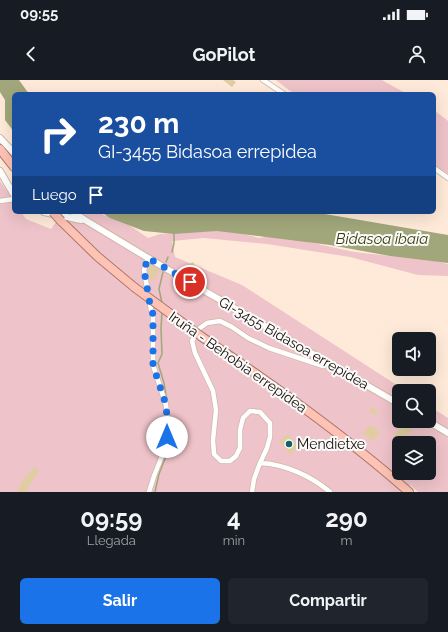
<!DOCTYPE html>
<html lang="es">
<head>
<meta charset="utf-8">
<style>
  :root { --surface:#171b24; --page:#20242c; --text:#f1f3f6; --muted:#9ea1a6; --accent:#1a73e8 }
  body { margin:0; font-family:Raleway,sans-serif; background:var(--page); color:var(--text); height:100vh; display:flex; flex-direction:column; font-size:15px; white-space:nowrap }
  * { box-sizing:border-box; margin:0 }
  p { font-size:13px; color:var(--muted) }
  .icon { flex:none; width:22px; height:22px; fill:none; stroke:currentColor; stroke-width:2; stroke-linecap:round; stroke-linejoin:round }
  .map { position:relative; height:412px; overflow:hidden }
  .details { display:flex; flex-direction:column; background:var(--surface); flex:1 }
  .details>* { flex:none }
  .hud { position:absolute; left:12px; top:12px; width:424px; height:122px; border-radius:6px; box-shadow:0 4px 16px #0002; background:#1a4fa0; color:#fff; overflow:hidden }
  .fabs { position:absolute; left:392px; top:252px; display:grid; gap:8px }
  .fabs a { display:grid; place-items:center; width:44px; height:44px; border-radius:6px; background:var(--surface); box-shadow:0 4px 16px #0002; font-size:20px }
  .pin { position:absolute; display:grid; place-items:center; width:34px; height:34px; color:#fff; margin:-17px; border:2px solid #fff; border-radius:50%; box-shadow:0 1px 4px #0007 }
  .me { position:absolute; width:44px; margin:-22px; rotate:0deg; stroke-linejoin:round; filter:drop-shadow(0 0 3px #0008) }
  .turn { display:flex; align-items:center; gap:14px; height:84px; padding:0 20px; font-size:18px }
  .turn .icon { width:52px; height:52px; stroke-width:2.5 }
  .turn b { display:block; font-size:28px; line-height:34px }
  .then { display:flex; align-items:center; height:38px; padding:0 20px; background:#0003; gap:8px; font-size:15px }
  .eta { display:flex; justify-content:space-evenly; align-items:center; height:68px; text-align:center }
  .eta b { font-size:24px; font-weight:700; line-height:28px }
  .cta { display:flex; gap:8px; margin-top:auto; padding:8px 20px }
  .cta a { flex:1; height:46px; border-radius:6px; background:var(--accent); color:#fff; font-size:16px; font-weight:700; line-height:46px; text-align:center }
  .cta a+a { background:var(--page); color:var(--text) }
  .status { display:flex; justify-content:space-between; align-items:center; height:28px; padding:0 20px; background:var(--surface); direction:ltr }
  .status svg { height:11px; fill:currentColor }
  header { display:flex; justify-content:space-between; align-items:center; height:52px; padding:0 20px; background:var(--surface); font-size:18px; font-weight:700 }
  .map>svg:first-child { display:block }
  .green { fill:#eec3c9; fill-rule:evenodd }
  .water { fill:#a1a77a }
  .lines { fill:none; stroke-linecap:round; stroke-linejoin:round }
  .stream { stroke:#a1a77a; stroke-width:1.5 }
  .building { fill:#e0cda1 }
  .minor-casing { stroke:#d1b8a4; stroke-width:6 }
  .tertiary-casing { stroke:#d1b8a4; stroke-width:8 }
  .trunk-casing { stroke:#ac7a6b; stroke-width:10 }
  .minor { stroke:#fff; stroke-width:4.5 }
  .tertiary { stroke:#fff; stroke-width:6 }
  .trunk { stroke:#fec3b4; stroke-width:8 }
  .trunk-bridge-casing { stroke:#ac7a6b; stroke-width:10; stroke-linecap:butt }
  .trunk-bridge { stroke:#fec3b4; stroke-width:8 }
  .route { stroke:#1a73e8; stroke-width:7; stroke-dasharray:0 12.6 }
  .poi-dot { fill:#136362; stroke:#fbfbfb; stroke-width:1.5 }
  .labels { text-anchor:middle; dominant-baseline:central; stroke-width:4; stroke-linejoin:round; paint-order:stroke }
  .street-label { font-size:14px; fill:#150d06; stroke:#fbfbfb }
  .poi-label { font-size:14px; fill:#150d06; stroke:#fbfbfb; text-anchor:start }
  .water-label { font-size:15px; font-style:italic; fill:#393d05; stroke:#fbfbfb }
</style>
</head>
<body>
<div class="status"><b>09:55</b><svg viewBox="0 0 49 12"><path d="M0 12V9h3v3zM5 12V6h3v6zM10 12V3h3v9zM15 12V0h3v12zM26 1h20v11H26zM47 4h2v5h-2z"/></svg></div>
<header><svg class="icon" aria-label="back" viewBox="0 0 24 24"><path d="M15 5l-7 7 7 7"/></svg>GoPilot<svg class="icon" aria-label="person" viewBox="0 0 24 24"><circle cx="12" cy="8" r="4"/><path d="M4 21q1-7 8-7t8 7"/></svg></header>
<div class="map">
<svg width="448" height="412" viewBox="0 0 448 412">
  <rect width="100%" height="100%" fill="#ffead9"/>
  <path class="green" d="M276,0H382L407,14H297L290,11Z
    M434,30L448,41V94L434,86Z
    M0,101L14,121V132H21L26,139L51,149L63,132H99L105,136L114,135L148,158L160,154L229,150L259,158L277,155L354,172L435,181L448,184V196L418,195L350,177L267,164L204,158L172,161L175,177L242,205L406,311H399V341H429V326L448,338V412H418L410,405L408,412H0ZM399,363H429V393H399Z"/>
  <path class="water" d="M0,0H19L29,14H14V52L5,40V20L0,12Z
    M101,132H313L448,155V183L390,176L330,165L217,151L174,154L144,151L110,138Z"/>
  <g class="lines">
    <path class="stream" d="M172,172L174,163V154
      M166,182L168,177
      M162,223L159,209L163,192
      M155,412L159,394L168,371L172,352L164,303L158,283L162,274L161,249L162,231"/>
  </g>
  <path class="building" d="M223,0H233L236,2L232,7Z
    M193,182L198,190L189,196L184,187Z
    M151,185L159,190L155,200L150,199V196L149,194L148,190Z
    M372,327L378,332L375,336L369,330Z
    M399,336V341H403L413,348L402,363L393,358L400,347L392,341H395Z
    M370,345L380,352L373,361L363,353Z
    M288,354L298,367L290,374L279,361Z
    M34,387L39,391L25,412H17L25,398Z"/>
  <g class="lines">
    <g class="minor-casing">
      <path id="minor" d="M263,0L284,14
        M434,88L448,98
        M0,121L14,119
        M148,178L144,190L151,230L153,234V285L166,325L168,349L166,366L154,396L149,412
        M260,383C285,384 311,396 330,412
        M252,412L254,399L260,383L267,368L270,357V343L260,332L250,331L243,338L240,350V368L236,376L230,381H221L214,374L213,360L216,330L213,311L195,273L192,261L200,248L207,243L220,241L232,247L248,258L269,268L323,286L327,283"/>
    </g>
    <g class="tertiary-casing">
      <path id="tertiary" d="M0,58L14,73
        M0,91L14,115
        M44,132L81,140
        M73,132L85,140L148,178L399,324
        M428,341L448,353"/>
    </g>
    <g class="trunk-casing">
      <path id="trunk" d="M0,69L14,87
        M61,141L98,177L134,207
        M202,257C274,305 344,355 409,412"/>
    </g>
    <use href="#minor" class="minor"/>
    <use href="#tertiary" class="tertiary"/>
    <use href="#trunk" class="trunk"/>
    <g class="trunk-bridge-casing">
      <path id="trunk-bridge" d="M53,132L61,141
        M134,207L202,257"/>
    </g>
    <use href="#trunk-bridge" class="trunk-bridge"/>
  </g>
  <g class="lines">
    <path class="route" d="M167,357L168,349L166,325L153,285V234L151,230L144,190L148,178L190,202"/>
  </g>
  <circle class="poi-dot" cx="289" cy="364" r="4"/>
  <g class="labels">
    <g class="street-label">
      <text transform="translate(294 263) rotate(30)">GI-3455 Bidasoa errepidea</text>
      <text transform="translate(238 282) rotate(35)">Iruña - Behobia errepidea</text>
    </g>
    <g class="poi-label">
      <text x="297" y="364">Mendietxe</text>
    </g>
    <g class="water-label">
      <text x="382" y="159">Bidasoa ibaia</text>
    </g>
  </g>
</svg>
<div class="fabs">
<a><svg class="icon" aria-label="sound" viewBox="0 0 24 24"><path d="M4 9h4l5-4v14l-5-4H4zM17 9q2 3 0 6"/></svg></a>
<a><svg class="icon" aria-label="search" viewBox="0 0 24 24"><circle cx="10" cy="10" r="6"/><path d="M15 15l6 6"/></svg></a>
<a><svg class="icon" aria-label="layers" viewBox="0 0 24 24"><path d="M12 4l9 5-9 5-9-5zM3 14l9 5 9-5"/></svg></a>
</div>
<div class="pin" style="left:190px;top:202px;background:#d93025"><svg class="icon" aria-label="arrive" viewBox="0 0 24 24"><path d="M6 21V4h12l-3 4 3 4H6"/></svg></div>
<svg class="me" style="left:167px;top:357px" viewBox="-20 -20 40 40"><circle r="19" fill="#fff"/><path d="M0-13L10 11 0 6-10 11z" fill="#1a73e8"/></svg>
<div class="hud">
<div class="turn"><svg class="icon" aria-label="right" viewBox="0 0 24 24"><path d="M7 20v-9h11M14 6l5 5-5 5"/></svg><div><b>230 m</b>GI-3455 Bidasoa errepidea</div></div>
<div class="then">Luego<svg class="icon" aria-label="arrive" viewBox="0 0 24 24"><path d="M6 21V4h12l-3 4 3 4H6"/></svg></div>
</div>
</div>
<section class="details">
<div class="eta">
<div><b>09:59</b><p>Llegada</p></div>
<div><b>4</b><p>min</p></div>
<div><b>290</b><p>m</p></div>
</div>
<div class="cta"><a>Salir</a><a>Compartir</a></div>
</section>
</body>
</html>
